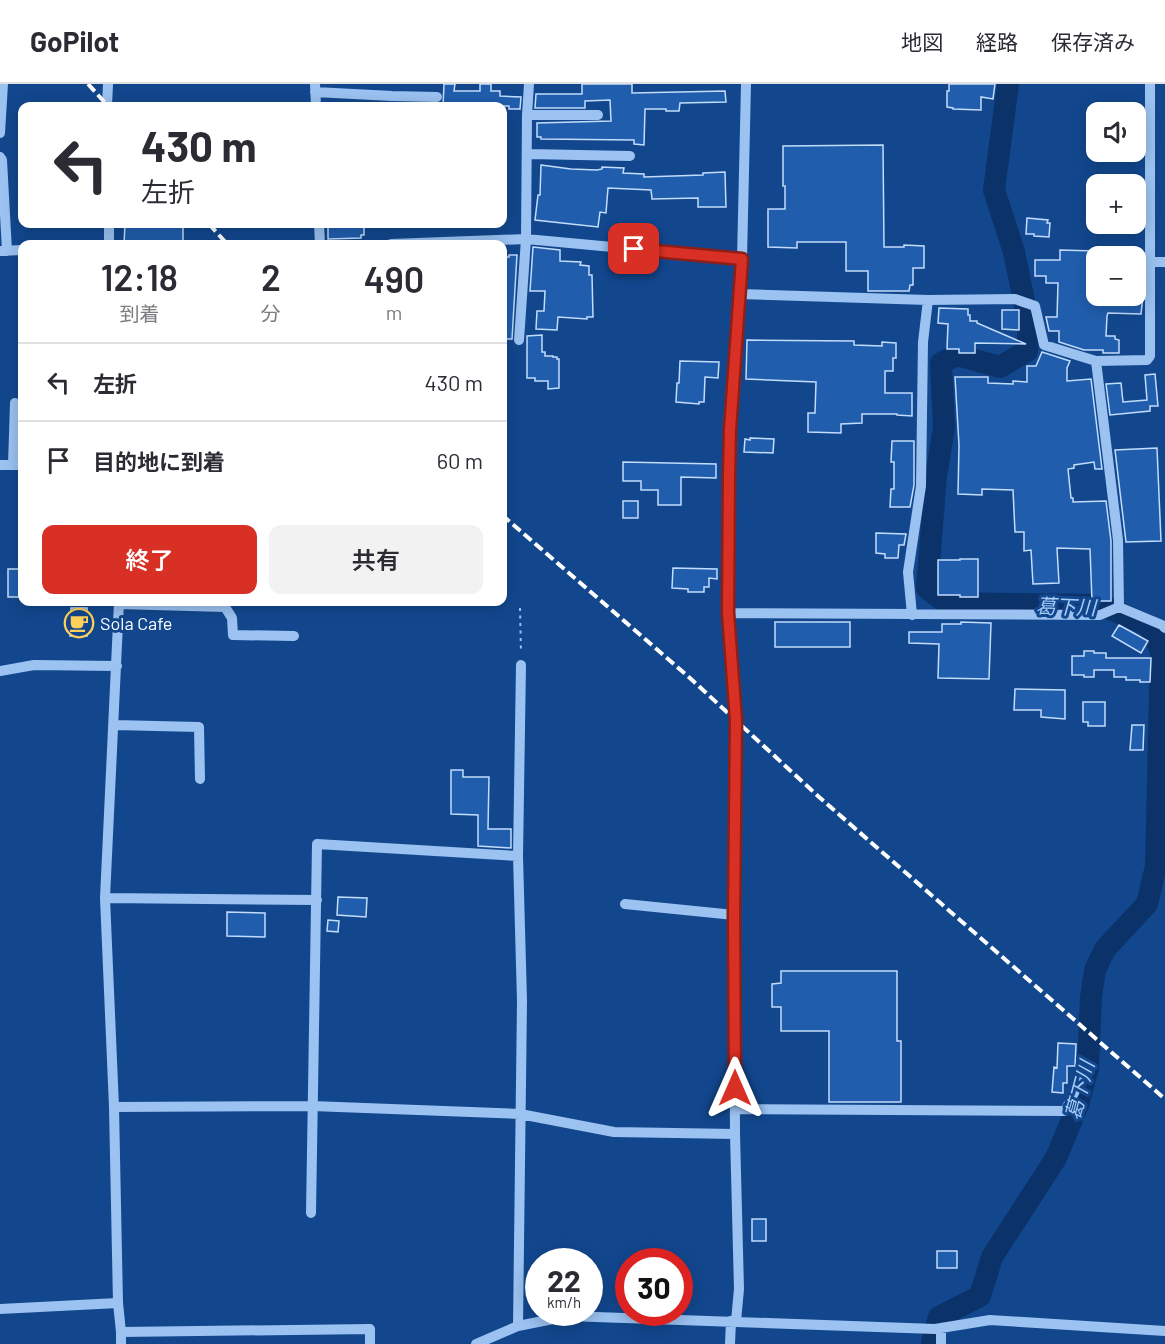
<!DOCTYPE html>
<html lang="ja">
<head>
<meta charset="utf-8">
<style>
  :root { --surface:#fff; --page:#f2f2f3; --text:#2b2b33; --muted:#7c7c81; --line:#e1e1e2; --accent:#d93025 }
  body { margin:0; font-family:Barlow,"Noto Sans JP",sans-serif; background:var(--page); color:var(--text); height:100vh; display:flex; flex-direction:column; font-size:22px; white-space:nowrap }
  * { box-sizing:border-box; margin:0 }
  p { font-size:20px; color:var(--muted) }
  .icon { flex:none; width:33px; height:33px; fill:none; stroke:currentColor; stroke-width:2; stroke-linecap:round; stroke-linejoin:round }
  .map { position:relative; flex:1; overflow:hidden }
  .panel { position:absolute; left:18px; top:156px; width:489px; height:366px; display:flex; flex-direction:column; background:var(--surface); border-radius:12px; box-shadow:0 3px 15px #0003 }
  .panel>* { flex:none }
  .guide { position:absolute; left:18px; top:18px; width:489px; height:126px; border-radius:12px; box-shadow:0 3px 15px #0003; background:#fff; color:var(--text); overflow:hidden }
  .tools { position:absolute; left:1086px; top:18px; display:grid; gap:12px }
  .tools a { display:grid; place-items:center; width:60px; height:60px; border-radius:12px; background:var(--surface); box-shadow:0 3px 15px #0003; font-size:30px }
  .speed { position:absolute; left:525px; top:1164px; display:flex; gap:12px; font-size:30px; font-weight:700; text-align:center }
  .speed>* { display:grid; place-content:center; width:78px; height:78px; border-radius:50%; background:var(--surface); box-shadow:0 3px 15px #0003; line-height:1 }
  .speed small { font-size:15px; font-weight:400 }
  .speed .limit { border:9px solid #d22; background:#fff; color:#111 }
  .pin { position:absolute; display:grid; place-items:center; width:51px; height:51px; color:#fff; margin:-26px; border-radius:12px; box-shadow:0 3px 9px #0006 }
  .me { position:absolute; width:66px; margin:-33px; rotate:0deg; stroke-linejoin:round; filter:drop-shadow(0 0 4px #0008) }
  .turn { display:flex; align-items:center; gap:21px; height:126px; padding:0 24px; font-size:27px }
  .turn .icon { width:78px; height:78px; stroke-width:2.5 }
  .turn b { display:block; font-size:42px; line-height:51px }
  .eta { display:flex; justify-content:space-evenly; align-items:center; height:102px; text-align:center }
  .eta b { font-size:36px; font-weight:600; line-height:42px }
  .primary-button { display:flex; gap:12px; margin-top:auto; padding:12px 24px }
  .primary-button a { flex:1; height:69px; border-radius:12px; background:var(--accent); color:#fff; font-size:24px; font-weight:600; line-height:69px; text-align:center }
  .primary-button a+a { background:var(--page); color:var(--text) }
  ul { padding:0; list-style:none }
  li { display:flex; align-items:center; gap:18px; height:78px; padding:0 24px; border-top:2px solid var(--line) }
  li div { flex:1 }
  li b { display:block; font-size:22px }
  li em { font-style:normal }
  header { display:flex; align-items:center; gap:36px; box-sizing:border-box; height:84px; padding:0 30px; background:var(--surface); border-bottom:2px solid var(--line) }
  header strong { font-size:28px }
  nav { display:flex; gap:33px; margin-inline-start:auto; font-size:21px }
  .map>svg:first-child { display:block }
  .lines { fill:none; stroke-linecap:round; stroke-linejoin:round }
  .river { stroke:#0b336a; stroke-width:22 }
  .building { fill:#205ead; stroke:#c2dcfc; stroke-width:1.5 }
  .path { stroke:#9bc2f1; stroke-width:2; stroke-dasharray:3 4.5; stroke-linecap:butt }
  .minor { stroke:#9bc2f1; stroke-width:10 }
  .rail { stroke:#fff; stroke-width:4; stroke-dasharray:10 4.5; stroke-linecap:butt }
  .route-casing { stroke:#8d1f18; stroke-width:15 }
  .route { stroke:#d93025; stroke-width:10 }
  .labels { text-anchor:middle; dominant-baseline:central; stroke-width:6; stroke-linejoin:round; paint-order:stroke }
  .poi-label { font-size:18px; fill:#fff; stroke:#12478e; text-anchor:start }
  .water-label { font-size:20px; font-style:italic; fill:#a7ccf9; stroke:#12478e }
</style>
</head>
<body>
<header>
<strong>GoPilot</strong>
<nav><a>地図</a><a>経路</a><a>保存済み</a></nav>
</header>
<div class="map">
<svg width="1165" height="1260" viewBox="0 0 1165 1260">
  <rect width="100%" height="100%" fill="#12478e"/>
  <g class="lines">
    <path class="river" d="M932,1260L933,1253L939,1233L980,1212L992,1173L1056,1074L1078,1021L1088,984L1091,913L1095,886L1105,865L1147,820L1156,782L1161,566L1149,542L1101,521L946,519L927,504L936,392L944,344L941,279L957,271L1000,283L1027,267L1029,241L1014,168L994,106L1008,0"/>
  </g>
  <path class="building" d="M444,0H455L454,7H480V0H491V7H500V12L521,13L520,25H509V22H443Z
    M582,0H632V9L725,7L726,18L680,19L679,27H666V25H645L644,61L634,60V56L541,55V53H537V39L611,37L610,16L585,17V24H535L536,10H582Z
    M949,0H995L993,15L981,13V26L953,25V24L947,23V7H949Z
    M883,61L884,163H904V161L924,162V184H913V201H910L909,207H868V187H846V158H797V164L768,163V125H785V102H783V62Z
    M541,81L571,85L597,86L602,85V83L624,84L623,89L644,90V93L703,91V89L725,88L726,123H698V114L652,115L651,106L608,104L606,129L600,128L598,143L535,136L538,111H540Z
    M1027,134L1048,136L1047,139H1050L1049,153L1034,152V150H1026Z
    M125,140L183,141V160H124Z
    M328,140H364V151H361V154L328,155Z
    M533,163L560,166V177L581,178L580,181L589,182V191H592L593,233H587V235L558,233L557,246L536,245L537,227H544L545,207H530Z
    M1060,166L1096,167V212H1143L1141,230L1108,229L1107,232L1106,252H1115V255L1119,256V269H1103V266H1084L1059,258V247H1049L1046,233H1057L1058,199H1046V192H1035V176H1060Z
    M509,171H517L512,255H502V173H509Z
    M939,224L968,225V231H970V237H977V239L1026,260L975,259V269H959V265H947L948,240L938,239Z
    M1002,226H1019V246L1002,245Z
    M542,251V268H545V272H553V273H557V275H559V304L548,305V297H535V294H527V252Z
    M747,256L854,257V261L882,262V258L896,259V274H893V287H885V309H912V332L897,331V330H862V339L841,340V349L808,348V329H815L816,298L746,295Z
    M1042,268L1070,277L1067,284V297L1091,295L1102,385H1095L1094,378L1074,381V384L1068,385L1071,414H1073V418L1106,417L1111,457V517H1092L1090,465L1057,464L1059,499L1033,500L1031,466L1024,467V448H1015L1013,406L982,405V411L958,410L959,361L955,293H988V299L1013,300V297L1027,298V282H1036Z
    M680,277L719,278L718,294L705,293L704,318H699V320L676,318L677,299H679Z
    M1155,290L1158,322H1150V327L1110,331L1106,300L1121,299L1123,318L1147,316L1145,291Z
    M750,354L774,355L773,369L744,368L745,355L750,356Z
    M892,357H914V401L910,423H890L891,405H894V378H891Z
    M1157,364L1161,457L1126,458L1115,366Z
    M623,378L716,380V394L681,393V421H658V406H641V397H623Z
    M623,417H638V434H623Z
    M876,449L906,450L904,461H899L898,474H885V470L876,469Z
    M960,475H978V513H960V511H938V476H960Z
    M673,484L717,485V495L709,494V503H704V508H688V505L672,504Z
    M8,485H22V513H8Z
    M71,524H87V552H70Z
    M775,538H850V563H775Z
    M961,538L991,539L989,595L938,594L939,560L909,559V548H942V540H961Z
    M1119,541L1148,557L1141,569L1112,552Z
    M1084,567H1094V569H1106V574H1151L1150,598H1140V596H1126V593H1114V586H1094V593H1084V591H1072V572H1084Z
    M1015,605L1065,606V635L1041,633V626H1014Z
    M1083,618H1105V642H1088V638H1083Z
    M1132,641H1144L1143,666H1130Z
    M451,686H463V693H489L488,745H511V764L478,762V731L451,730Z
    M338,813L367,814L366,833L337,831Z
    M227,828L265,829V853L227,852Z
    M328,836L339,837L338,848L327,847Z
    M781,887H897V957H901V1018H829V947H781V923H772V900L781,899Z
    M1058,959L1076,960L1075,982H1067V999H1063V1009L1052,1008L1054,983L1057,984Z
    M752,1135H766V1157H752Z
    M937,1167H957V1184H937Z"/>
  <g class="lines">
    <path class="path" d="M520,524L521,569"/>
    <path class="minor" d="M315,0L316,22
      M315,8L392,12L437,13
      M107,22L108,0
      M527,31H598
      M0,49L3,0
      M528,70L630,72
      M0,73L2,76L7,167
      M109,140V160
      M319,140L320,160
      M391,160L526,155L742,175
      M0,167L22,166
      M1150,178H1165
      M739,210L928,216L1015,215L1035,222L1044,261L1096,277L1147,276L1150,272V0
      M519,256L526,155L527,31L529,0
      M1096,277L1118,456L1119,523
      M0,381H22
      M13,381L15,319
      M119,518L105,814L114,1023L312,1022L520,1030L614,1048L735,1050
      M119,520L225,523L232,534L233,551L294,552
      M728,529L1100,531L1119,523L1162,541L1165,544
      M912,531L908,488L921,402L923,258L928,216
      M0,587L34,581L117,582
      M114,641L199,643L200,695
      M105,814L317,816
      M625,820L734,831
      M114,1023L118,1219
      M736,1025L1065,1027L1075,1007L1081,986
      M311,1129L317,760L518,772
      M0,1225L118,1219L121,1248L370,1245V1260
      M736,1237L739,1205L735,1050L734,831L736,636L728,529L730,346L742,175L746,0
      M518,1242L522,917L518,772L521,581
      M121,1260V1248
      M476,1260L518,1242L568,1232L935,1245L990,1236L1165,1247
      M730,1260L731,1237
      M941,1260V1244"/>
    <path class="rail" d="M88,0L108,22
      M209,140L227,160
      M502,431L691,595L819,713L1165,1015"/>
  </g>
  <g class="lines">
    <g class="route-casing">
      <path id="route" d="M634,165L742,175L730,346L729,392L728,529L736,636L734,831L735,1004"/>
    </g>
    <use href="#route" class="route"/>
  </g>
  <defs>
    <g id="cafe-ring" transform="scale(1.5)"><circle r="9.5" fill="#12478e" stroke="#ffd15c" stroke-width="1.5"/><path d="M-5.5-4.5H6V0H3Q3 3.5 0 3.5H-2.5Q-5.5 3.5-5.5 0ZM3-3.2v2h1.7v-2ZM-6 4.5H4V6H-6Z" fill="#ffd15c"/></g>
  </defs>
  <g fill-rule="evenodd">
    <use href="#cafe-ring" x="79" y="539"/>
  </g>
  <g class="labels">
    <g class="poi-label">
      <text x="100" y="539">Sola Cafe</text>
    </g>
    <g class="water-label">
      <text transform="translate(1066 522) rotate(2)">葛下川</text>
      <text transform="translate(1079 1006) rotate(-75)">葛下川</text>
    </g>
  </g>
</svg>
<div class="tools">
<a><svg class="icon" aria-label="sound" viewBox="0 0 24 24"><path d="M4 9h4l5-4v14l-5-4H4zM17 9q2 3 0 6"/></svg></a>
<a>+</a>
<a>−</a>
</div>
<div class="speed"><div>22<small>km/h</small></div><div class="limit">30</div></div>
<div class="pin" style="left:634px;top:165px;background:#d93025"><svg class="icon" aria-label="arrive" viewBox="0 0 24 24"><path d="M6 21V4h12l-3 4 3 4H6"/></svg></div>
<svg class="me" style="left:735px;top:1004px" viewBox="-20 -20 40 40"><path d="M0-17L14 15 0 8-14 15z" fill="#d93025" stroke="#fff" stroke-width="4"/></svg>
<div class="guide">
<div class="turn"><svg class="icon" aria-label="left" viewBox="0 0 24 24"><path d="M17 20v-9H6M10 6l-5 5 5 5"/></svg><div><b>430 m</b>左折</div></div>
</div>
<section class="panel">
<div class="eta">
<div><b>12:18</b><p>到着</p></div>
<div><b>2</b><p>分</p></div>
<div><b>490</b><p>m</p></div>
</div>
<ul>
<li><svg class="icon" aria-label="left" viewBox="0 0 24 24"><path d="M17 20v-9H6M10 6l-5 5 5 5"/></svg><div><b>左折</b></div><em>430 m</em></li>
<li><svg class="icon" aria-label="arrive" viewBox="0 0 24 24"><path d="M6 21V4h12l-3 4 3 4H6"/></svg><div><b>目的地に到着</b></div><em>60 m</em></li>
</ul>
<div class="primary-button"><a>終了</a><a>共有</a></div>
</section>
</div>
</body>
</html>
